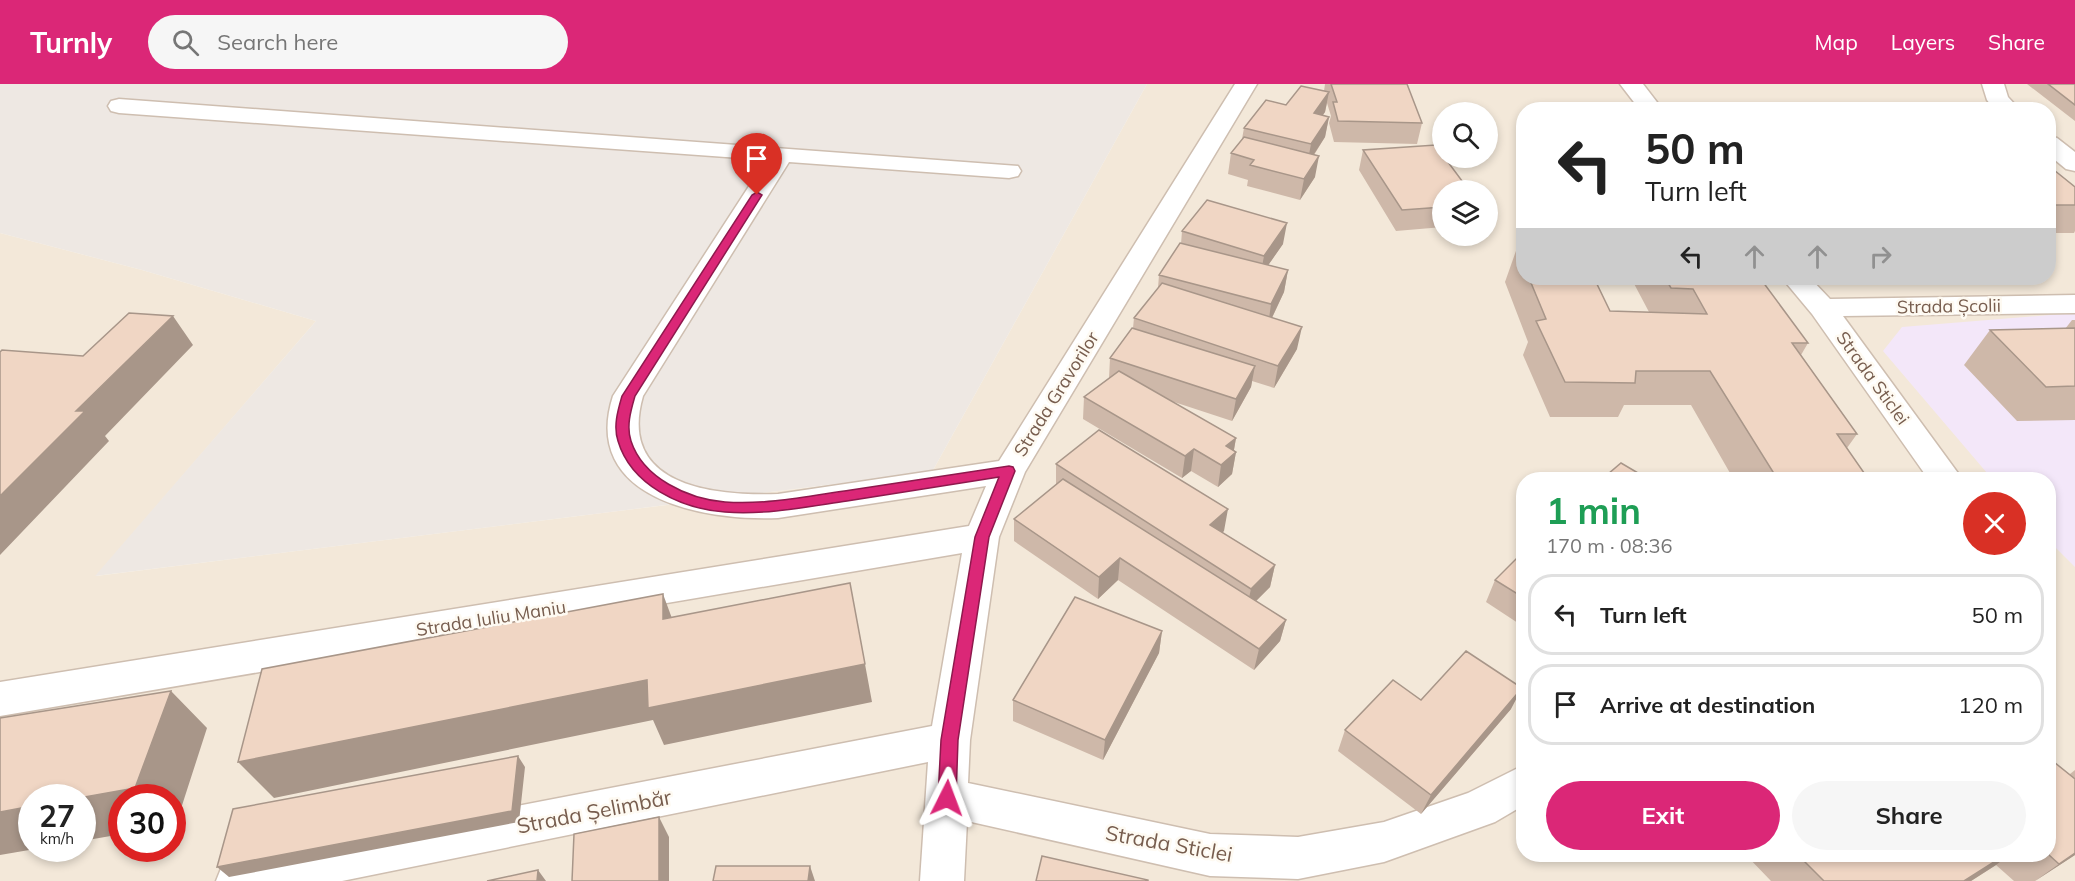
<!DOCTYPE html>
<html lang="en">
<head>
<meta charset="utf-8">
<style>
  :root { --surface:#fff; --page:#f6f6f6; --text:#222; --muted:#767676; --line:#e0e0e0; --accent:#db2777 }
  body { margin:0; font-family:Mulish,sans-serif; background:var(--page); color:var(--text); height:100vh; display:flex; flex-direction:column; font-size:22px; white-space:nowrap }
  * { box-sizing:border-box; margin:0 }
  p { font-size:20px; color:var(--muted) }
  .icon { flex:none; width:33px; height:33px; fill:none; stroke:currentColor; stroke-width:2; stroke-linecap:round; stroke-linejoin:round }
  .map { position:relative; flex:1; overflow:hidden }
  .drawer { position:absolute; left:1516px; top:388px; width:540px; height:390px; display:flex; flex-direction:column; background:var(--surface); border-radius:24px; box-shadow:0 3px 9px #0003 }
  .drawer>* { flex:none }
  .guide { position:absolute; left:1516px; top:18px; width:540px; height:183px; border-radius:24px; box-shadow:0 3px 9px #0003; background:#fff; color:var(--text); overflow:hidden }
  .buttons { position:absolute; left:1432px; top:18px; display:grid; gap:12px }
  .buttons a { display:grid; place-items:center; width:66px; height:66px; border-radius:50%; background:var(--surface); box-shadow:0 3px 9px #0003; font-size:30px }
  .speed { position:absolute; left:18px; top:700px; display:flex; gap:12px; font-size:30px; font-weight:700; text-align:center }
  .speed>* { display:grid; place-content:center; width:78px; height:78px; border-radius:50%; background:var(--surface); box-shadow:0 3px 9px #0003; line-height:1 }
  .speed small { font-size:15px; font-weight:400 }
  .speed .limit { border:9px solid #d22; background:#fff; color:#111 }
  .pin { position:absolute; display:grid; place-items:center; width:51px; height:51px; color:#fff; margin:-62px -26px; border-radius:50% 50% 50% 0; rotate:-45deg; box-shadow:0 0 6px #0007 }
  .pin .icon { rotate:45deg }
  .me { position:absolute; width:66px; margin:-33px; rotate:3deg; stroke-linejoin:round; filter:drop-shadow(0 0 4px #0008) }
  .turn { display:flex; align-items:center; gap:21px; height:126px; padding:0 30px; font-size:27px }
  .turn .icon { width:78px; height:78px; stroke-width:2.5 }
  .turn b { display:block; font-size:42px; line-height:51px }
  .lanes { display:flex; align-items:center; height:57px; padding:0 30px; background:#0003; justify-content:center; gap:30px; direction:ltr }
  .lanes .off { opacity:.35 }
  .round { display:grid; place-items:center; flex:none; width:63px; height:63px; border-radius:32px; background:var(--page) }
  .head { display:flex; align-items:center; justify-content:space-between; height:102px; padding:0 30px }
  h1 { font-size:36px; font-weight:700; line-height:45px; color:#1e9e55 }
  .cta { display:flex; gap:12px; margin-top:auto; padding:12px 30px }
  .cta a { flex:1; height:69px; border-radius:36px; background:var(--accent); color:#fff; font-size:24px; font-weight:700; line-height:69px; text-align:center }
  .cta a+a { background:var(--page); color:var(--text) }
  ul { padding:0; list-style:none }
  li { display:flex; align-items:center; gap:18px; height:81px; margin:0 12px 9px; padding:0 18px; border:3px solid var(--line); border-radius:24px }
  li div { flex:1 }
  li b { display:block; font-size:22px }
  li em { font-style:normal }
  header { display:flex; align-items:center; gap:36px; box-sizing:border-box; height:84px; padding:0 30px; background:var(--accent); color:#fff }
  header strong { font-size:28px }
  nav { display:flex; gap:33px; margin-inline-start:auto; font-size:21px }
  .search { width:420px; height:54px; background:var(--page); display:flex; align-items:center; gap:15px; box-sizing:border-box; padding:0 21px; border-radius:33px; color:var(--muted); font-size:22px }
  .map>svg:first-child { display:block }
  .residential { fill:#f3e8d9; fill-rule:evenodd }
  .industrial { fill:#eee8e3 }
  .education { fill:#f3e7f9 }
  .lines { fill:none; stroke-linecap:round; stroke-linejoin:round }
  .minor-casing { stroke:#cebeb0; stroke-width:3 }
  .minor { fill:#fff; fill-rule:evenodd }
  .wall { fill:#ceb8a9 }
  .shaded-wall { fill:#a89689 }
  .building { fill:#f0d6c4; stroke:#a89689; stroke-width:1.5 }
  .route { fill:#db2777; stroke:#8e194d; stroke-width:1.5 }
  .labels { text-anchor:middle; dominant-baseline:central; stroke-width:5; stroke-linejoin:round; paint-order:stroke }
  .street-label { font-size:18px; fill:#775d4e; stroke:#fefaf2 }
  .near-street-label { font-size:21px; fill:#775d4e; stroke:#fefaf2 }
</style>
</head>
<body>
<header>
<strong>Turnly</strong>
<div class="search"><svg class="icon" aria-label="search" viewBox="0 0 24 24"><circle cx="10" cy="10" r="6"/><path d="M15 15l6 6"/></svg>Search here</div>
<nav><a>Map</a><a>Layers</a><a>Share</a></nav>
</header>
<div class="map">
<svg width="2075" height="797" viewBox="0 0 2075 797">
  <rect width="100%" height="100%" fill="#fcf6eb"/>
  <path class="residential" d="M1147,0H2075V797H0V149L142,186L316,237L96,492L932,388ZM1524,26H2049V194H1524ZM1443,28H1488V74H1443ZM1443,106H1488V152H1443ZM1524,396H2049V771H1524ZM32,714H82V765H32ZM122,714H172V765H122Z"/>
  <path class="industrial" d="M0,0H1147L932,388L95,492L316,237L142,186L0,149Z"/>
  <path class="education" d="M2075,229V483L2049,457V396H1993L1883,267L1902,243Z"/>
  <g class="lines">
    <g class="minor-casing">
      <path id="minor" d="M1235,0H1257L1025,388L999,453L970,656L968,699L1210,750L1298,753L1384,738L1468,709L1524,681V721L1495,738L1384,778L1298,795L1210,792L967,737L964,797H920L928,678L342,797H216L222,782L238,776L932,642L962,469L0,632V598L969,442L986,402L778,434C704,437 580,415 613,312L766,76L119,29L111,27L108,22L111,17L119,15L1018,82L1021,87L1018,92L1009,94L789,78L643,312C617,402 713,412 778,410L999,377Z
        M1620,0H1643L1663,26H1640Z
        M1982,0H2004L2008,13L2020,26H1995L1987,16Z
        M2049,52L2057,54L2075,68V87L2066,85L2049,71Z
        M1782,194H1810L1830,215L2075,211V229L1843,232L1963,396H1929L1812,230Z"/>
    </g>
    <use href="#minor" class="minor"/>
  </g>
  <path class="wall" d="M1325,0H1407L1422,39L1417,60L1334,58L1329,39L1331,32L1327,19L1325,28L1323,31L1329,33L1325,53L1314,71L1315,93L1300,116L1247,102L1248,96L1228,90L1231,69L1242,55L1244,44L1286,21L1324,7Z
    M2027,0H2075V37Z
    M1363,66L1465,101L1443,106V143L1396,147L1359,86Z
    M2049,82L2075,103V147L2074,149H2049Z
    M1182,147L1283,160L1268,181L1288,186L1284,208L1272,234L1297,265L1274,304L1252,297L1251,303L1232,337L1171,317L1236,354L1234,366L1236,368L1232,390L1218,403L1191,387L1182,394L1083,335L1084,313L1109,294L1110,274L1133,244L1134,234L1158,204L1159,191L1181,160Z
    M1524,163V194H1594L1610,227L1649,228L1631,194H1760L1808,259L1801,271L1857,350L1847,364L1869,396H1734L1691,321H1624L1618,333H1550L1523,271L1528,258L1505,198L1517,164Z
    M2072,236H2075V336L2017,337L1964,281L1990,246L2065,245Z
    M1056,380L1224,447L1222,448L1275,481L1270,503L1256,517L1286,536L1280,557L1254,586L1118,496L1098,515L1014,457V435L1056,401Z
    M1524,467V543L1486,518L1495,496Z
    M1162,547L1159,569L1103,676L1013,637V616Z
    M1421,616L1511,625L1421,730L1338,667L1345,646Z
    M2075,686V771L2035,797H2014L1996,781L1971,797H1771L1746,771H2049L2070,690Z"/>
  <path class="shaded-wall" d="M1329,8L1325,28L1310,49L1314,29Z
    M1329,33L1325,53L1307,81L1311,60Z
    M1319,72L1315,93L1300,116L1304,95Z
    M1287,139L1283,160L1260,193L1264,172Z
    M1288,186L1284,208L1268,242L1271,220Z
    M173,232L193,261L105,352L109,357L0,471V412L76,327Z
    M1302,243L1297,265L1274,304L1278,282Z
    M1255,282L1251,303L1232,337L1236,315Z
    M1236,354L1233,371L1236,368L1232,390L1218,403L1221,381L1226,362Z
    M1194,365L1191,387L1182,394L1185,372Z
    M1228,425L1224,447L1207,463L1210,441Z
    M1120,474L1118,496L1098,515L1099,493Z
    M1275,481L1270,503L1246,527L1251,505Z
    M850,499L872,618L664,661L653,636L274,714L238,678Z
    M663,510L677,548L663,535Z
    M1286,536L1280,557L1254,586L1259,565Z
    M1162,547L1159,569L1103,676L1105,656Z
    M1522,604L1511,625L1421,730L1431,711Z
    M171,607L207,644L176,740L172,741V714H122V750L82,757V714H79Z
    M518,672L525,683L519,738L229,793L217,783Z
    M32,722V765H35L0,771V728Z
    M659,733L669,753V797H659Z
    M2075,769V771L2035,797L2059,780Z
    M2005,771H2009L1996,781L1971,797H1964Z
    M810,782L815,797H808Z
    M538,786L546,797H537Z"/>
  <path class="building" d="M1331,0H1407L1422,39L1338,37L1333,18H1337Z
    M2048,0H2075V21Z
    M1301,2L1329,8L1314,29L1329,33L1311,60L1244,44L1266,16L1286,21Z
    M1573,21H1629L1632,26H1576Z
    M1244,53L1319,72L1304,95L1250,81L1254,76L1231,69Z
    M1436,61L1443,70V74H1445L1465,101H1473L1477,106H1443V123L1402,126L1363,66Z
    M2049,82L2075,103V121H2049Z
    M1207,116L1287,139L1264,172L1182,147Z
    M1180,159L1288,186L1271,220L1159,191Z
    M1524,163V181L1517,164Z
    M1529,194H1594L1610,227L1707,230L1693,205L1671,204L1665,194H1760L1808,259H1792L1857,350H1837L1869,396H1778L1710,287H1636L1635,299L1565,298L1536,237L1546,235Z
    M1162,199L1302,243L1278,282L1134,234Z
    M129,229L173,232L76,327H85L0,412V268L2,266L83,272Z
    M1132,244L1255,282L1236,315L1110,274Z
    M2075,244V302L2046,303L1990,246Z
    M1119,287L1236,354L1226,362L1236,368L1221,381L1194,365L1185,372L1084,313Z
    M1099,346L1228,425L1210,441L1275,481L1251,505L1056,380Z
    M1621,379L1650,396H1601Z
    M1063,395L1286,536L1259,565L1120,474L1099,493L1014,435Z
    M1524,467V514L1495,496Z
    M850,499L865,580L648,624L647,596L238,678L262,585L663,510V535Z
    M1075,513L1162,547L1105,656L1013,616Z
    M1466,567L1522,604L1431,711L1345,646L1393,596L1421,616Z
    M171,607L135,704L79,714H32V722L0,728V634Z
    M518,672L512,727L217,783L233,725Z
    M2049,674L2075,695V769L2059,780L2049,771Z
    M659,733V797H572L574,750Z
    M1798,771H2005L1964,797H1824Z
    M1042,772L1148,796V797H1036Z
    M716,782H810L808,797H713Z
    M538,786L537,797H487Z"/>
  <path class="route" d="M757,108L762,111L635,312C631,326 626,342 631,357C643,394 688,415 725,418C767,421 809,412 851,406C904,398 956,390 1009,382L1013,383L1015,387L989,453L958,656L956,714L953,719L947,722L941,719L938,714L941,656L975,453L999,393C948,401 897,409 847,417C806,423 766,431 725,428C681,425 631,401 618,357C613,342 618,326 622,312L752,111Z"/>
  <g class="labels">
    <g class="street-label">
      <text transform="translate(1949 222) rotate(-1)">Strada Școlii</text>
      <text transform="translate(1873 294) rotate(54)">Strada Sticlei</text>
      <text transform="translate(1056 310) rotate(-58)">Strada Gravorilor</text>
      <text transform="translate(491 534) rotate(-9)">Strada Iuliu Maniu</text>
    </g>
    <g class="near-street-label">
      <text transform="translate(594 727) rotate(-11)">Strada Șelimbăr</text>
      <text transform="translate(1169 759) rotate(10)">Strada Sticlei</text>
    </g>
  </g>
</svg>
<div class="buttons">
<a><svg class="icon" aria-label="search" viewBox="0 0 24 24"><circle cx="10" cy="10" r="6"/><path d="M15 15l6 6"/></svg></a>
<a><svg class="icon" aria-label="layers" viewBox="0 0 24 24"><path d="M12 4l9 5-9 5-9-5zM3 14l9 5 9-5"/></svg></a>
</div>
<div class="speed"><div>27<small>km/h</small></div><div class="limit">30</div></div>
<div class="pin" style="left:757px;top:111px;background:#d93025"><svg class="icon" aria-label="arrive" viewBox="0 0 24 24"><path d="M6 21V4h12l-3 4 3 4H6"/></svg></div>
<svg class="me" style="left:947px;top:714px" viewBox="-20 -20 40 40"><path d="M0-17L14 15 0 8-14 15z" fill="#db2777" stroke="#fff" stroke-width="4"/></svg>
<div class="guide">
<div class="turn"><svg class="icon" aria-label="left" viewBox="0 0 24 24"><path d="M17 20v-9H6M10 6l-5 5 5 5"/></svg><div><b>50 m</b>Turn left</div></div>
<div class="lanes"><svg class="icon" aria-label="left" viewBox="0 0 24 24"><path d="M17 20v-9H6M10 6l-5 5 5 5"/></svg><svg class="icon off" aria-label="ahead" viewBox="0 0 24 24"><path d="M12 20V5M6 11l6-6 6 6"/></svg><svg class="icon off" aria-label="ahead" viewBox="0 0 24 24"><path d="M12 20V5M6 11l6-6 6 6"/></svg><svg class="icon off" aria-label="right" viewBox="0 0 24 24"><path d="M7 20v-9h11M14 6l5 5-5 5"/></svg></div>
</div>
<section class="drawer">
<div class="head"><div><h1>1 min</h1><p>170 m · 08:36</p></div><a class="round" style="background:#d93025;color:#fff"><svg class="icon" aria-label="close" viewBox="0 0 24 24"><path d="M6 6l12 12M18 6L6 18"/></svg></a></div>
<ul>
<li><svg class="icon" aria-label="left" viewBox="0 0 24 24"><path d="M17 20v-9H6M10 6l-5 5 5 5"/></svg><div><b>Turn left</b></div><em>50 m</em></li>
<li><svg class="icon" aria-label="arrive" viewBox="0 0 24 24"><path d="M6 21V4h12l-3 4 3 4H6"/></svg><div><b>Arrive at destination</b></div><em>120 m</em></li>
</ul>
<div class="cta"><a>Exit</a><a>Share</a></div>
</section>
</div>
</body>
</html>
